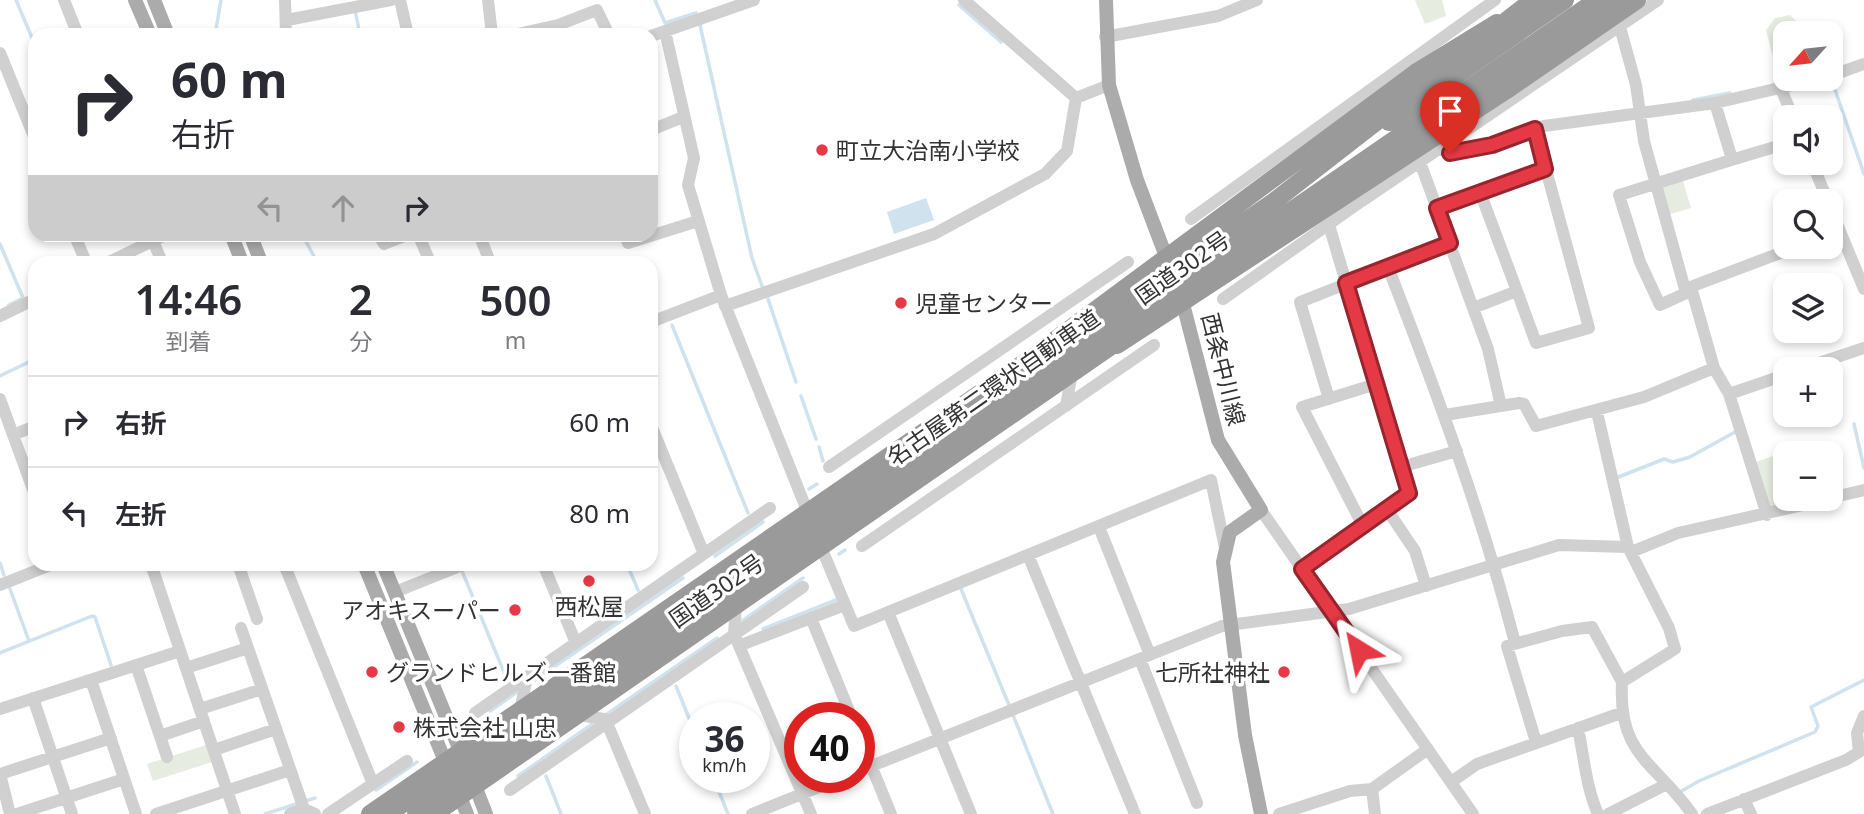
<!DOCTYPE html>
<html lang="ja">
<head>
<meta charset="utf-8">
<style>
  :root { --surface:#fff; --page:#f7f7f7; --text:#2b2b33; --muted:#7c7c81; --line:#e1e1e2 }
  body { margin:0; font-family:"Noto Sans","Noto Sans JP",sans-serif; background:var(--page); color:var(--text); height:100vh; display:flex; flex-direction:column; font-size:26px; white-space:nowrap }
  * { box-sizing:border-box; margin:0 }
  p { font-size:23px; color:var(--muted) }
  .icon { flex:none; width:38px; height:38px; fill:none; stroke:currentColor; stroke-width:2; stroke-linecap:round; stroke-linejoin:round }
  .map { position:relative; flex:1; overflow:hidden }
  .drawer { position:absolute; left:28px; top:256px; width:630px; height:315px; display:flex; flex-direction:column; background:var(--surface); border-radius:21px; box-shadow:0 4px 10px #0003 }
  .drawer>* { flex:none }
  .banner { position:absolute; left:28px; top:28px; width:630px; height:214px; border-radius:21px; box-shadow:0 4px 10px #0003; background:#fff; color:var(--text); overflow:hidden }
  .needle { width:46px; rotate:243deg }
  .fabs { position:absolute; left:1773px; top:21px; display:grid; gap:14px }
  .fabs a { display:grid; place-items:center; width:70px; height:70px; border-radius:14px; background:var(--surface); box-shadow:0 4px 10px #0003; font-size:35px }
  .speed { position:absolute; left:679px; top:702px; display:flex; gap:14px; font-size:35px; font-weight:700; text-align:center }
  .speed>* { display:grid; place-content:center; width:91px; height:91px; border-radius:50%; background:var(--surface); box-shadow:0 4px 10px #0003; line-height:1 }
  .speed small { font-size:18px; font-weight:400 }
  .speed .limit { border:10px solid #d22; background:#fff; color:#111 }
  .pin { position:absolute; display:grid; place-items:center; width:60px; height:60px; color:#fff; margin:-72px -30px; border-radius:50% 50% 50% 0; rotate:-45deg; box-shadow:0 0 7px #0007 }
  .pin .icon { rotate:45deg }
  .me { position:absolute; width:77px; margin:-38px; rotate:325deg; stroke-linejoin:round; filter:drop-shadow(0 0 5px #0008) }
  .turn { display:flex; align-items:center; gap:24px; height:147px; padding:0 28px; font-size:32px }
  .turn .icon { width:91px; height:91px; stroke-width:2.5 }
  .turn b { display:block; font-size:49px; line-height:60px }
  .lanes { display:flex; align-items:center; height:66px; padding:0 28px; background:#0003; justify-content:center; gap:35px; direction:ltr }
  .lanes .off { opacity:.35 }
  .eta { display:flex; justify-content:space-evenly; align-items:center; height:119px; text-align:center }
  .eta b { font-size:42px; font-weight:600; line-height:49px }
  ul { padding:0; list-style:none }
  li { display:flex; align-items:center; gap:21px; height:91px; padding:0 28px; border-top:2px solid var(--line) }
  li div { flex:1 }
  li b { display:block; font-size:26px }
  li em { font-style:normal }
  .map>svg:first-child { display:block }
  .green { fill:#e6ecdf }
  .water { fill:#cfe2ee }
  .lines { fill:none; stroke-linecap:round; stroke-linejoin:round }
  .stream { stroke:#cfe2ee; stroke-width:3.5 }
  .minor { stroke:#d0d0d0; stroke-width:12 }
  .major { stroke:#ababab; stroke-width:14 }
  .highway { stroke:#9a9a9a; stroke-width:18 }
  .highway-bridge { stroke:#9a9a9a; stroke-width:18 }
  .route-casing { stroke:#96252e; stroke-width:18 }
  .route { stroke:#e63946; stroke-width:12 }
  .poi-dot { fill:#e63946; stroke:#fff; stroke-width:2.5 }
  .labels { text-anchor:middle; dominant-baseline:central; stroke-width:7; stroke-linejoin:round; paint-order:stroke }
  .poi-label { font-size:23px; fill:#333; stroke:#fff; text-anchor:start }
  .street-label { font-size:23px; fill:#333; stroke:#fff }
</style>
</head>
<body>
<div class="map">
<svg width="1864" height="814" viewBox="0 0 1864 814">
  <rect width="100%" height="100%" fill="#fff"/>
  <path class="green" d="M1415,0H1442L1446,16L1425,24Z
    M1790,15L1800,25L1801,31L1785,33L1773,42L1774,48L1785,53V78L1779,80L1766,30L1775,18Z
    M1682,178L1691,208L1667,215L1659,185Z
    M1773,456L1785,499H1810L1770,511L1756,462Z
    M206,745L212,762L153,781L147,764Z"/>
  <path class="water" d="M926,198L934,220L894,234L887,212Z"/>
  <g class="lines">
    <path class="stream" d="M16,0L35,45
      M655,0L665,23L696,13
      M959,5L1001,42
      M355,10L360,35
      M700,25L752,258L762,286
      M215,35L221,0
      M1832,81L1864,174
      M1693,100L1730,93
      M26,109L35,106
      M302,234L317,262
      M0,244L23,298L9,305
      M768,299L796,382
      M672,325L748,513
      M0,376L33,360
      M801,396L816,439
      M1854,424L1864,468
      M819,447L823,461
      M1616,478L1664,459L1673,462L1690,457L1735,432
      M809,489L817,484
      M839,554L845,550
      M715,556L763,522
      M0,563L4,575
      M627,564L638,590
      M462,571L506,677
      M10,589L29,641
      M961,589L1009,705
      M742,621L803,578
      M763,629L836,600
      M0,653L92,616L95,617L111,665
      M535,680L683,578
      M676,686L695,733
      M490,711L520,690
      M607,714L717,638
      M1013,715L1053,814
      M518,776L595,722
      M546,776L561,814
      M713,777L728,814
      M376,790L417,762
      M1680,792L1699,781L1815,732L1818,726L1811,707L1864,680
      M265,814L315,798"/>
    <path class="minor" d="M64,0L78,35
      M285,0L286,35
      M400,0L408,35
      M488,0L492,35
      M964,0L1076,98
      M287,20L391,0
      M1620,27L1636,85L1644,141L1686,293L1660,305L1640,262L1619,195C1674,178 1729,160 1785,144
      M665,31L694,158L688,185L721,295L810,518
      M513,35L558,25L597,10L609,35
      M651,36L754,0
      M1105,37L1218,16L1257,0
      M0,53L35,139
      M1830,76L1864,64
      M1781,89L1793,117
      M1076,98L1109,85
      M1715,103L1732,159
      M651,130L683,117
      M1439,149L1450,153L1469,151L1544,126L1715,103L1818,79
      M1420,162L1473,308
      M1812,163L1828,201
      M1480,192L1517,291
      M1336,202L1362,201L1658,0
      M1830,207L1864,289
      M1437,208L1545,169
      M1191,219L1495,0
      M1329,225L1376,384L1302,407L1362,524
      M74,234L86,262
      M378,234L384,244L410,234
      M418,234L430,262
      M479,234L490,262
      M625,234L628,243L698,221
      M153,241L162,262
      M109,262L167,234
      M1388,267C1436,391 1482,514 1515,643
      M1685,289L1796,247
      M1686,293L1693,294L1714,368
      M1223,299L1360,202
      M725,306L934,234L1045,174L1067,151L1076,98
      M0,316L35,299
      M651,322L721,295
      M1801,369L1864,348
      M1729,394L1767,515
      M0,399L35,495
      M1329,399L1300,302L1450,243
      M1066,406L1072,373
      M1501,406L1488,349L1473,308L1517,291L1536,343L1589,328L1535,129
      M1597,412L1628,547L1669,628L1675,649L1622,682C1618,757 1655,761 1692,814
      M1445,415L1519,403L1524,404L1536,426L1644,397L1714,368L1729,394L1785,375
      M651,425L704,554
      M13,435L35,426
      M829,467L1128,262
      M1401,467L1457,451
      M1830,498L1864,490
      M1386,508L1415,551L1426,586
      M1261,510L1473,814
      M1099,527L1150,655
      M819,542L854,626L1211,480L1225,548
      M862,546L1154,345
      M1631,552L1678,533L1829,499
      M1028,555L1135,814
      M151,564L235,814
      M238,564L257,619
      M284,564L373,784
      M543,564L576,643
      M1302,569L1409,493L1376,384
      M0,585L53,564
      M395,592L465,564
      M736,606L734,634L811,814
      M888,612L971,814
      M811,618L852,718
      M241,628L304,809
      M741,645L845,605
      M1140,659L1197,803
      M136,665L167,757
      M186,668L248,648
      M91,680L136,814
      M33,698L72,814
      M0,709L180,651
      M200,709L262,689
      M520,711L527,677
      M475,713L770,508
      M578,715L604,719L607,723L645,814
      M1578,728C1584,757 1586,787 1598,814
      M160,736L204,721
      M859,736L891,814
      M1536,742L1507,646L1562,631L1592,627L1622,682
      M214,750L276,729
      M859,771L1222,626L1349,609L1559,545L1628,547
      M1451,782L1477,764L1621,713
      M1372,789L1375,814
      M510,790L803,587
      M1744,799L1751,814
      M10,814L0,774L111,738
      M17,814L124,779
      M156,814L290,770
      M290,814L304,809L315,814
      M328,814L407,761
      M752,814L844,777
      M1279,814L1350,791L1372,789L1428,749
      M1608,814L1667,784
      M1707,814L1846,760L1859,752L1857,733L1864,716"/>
    <path class="major" d="M135,0L150,35
      M154,0L168,35
      M1106,0L1109,85L1137,180L1170,267
      M231,234L242,262
      M250,234L261,262
      M1180,292L1218,440L1261,510L1230,532L1223,562L1245,735L1261,814
      M364,564L449,771
      M383,564L464,760
      M472,778L486,814
      M457,789L467,814"/>
    <path class="highway" d="M1519,20L1548,0
      M1417,72L1497,23
      M1508,89L1637,0
      M1389,122L1565,0
      M1305,212L1614,0
      M370,814L1059,339
      M434,814L1127,335"/>
    <path class="highway-bridge" d="M1117,345L1508,89
      M1047,346L1417,72
      M388,814L1272,203L1533,0
      M416,814L1597,0"/>
  </g>
  <g class="lines">
    <g class="route-casing">
      <path id="route" d="M1359,650L1302,569L1409,493L1346,283L1450,243L1437,208L1545,169L1535,129L1492,145L1450,153"/>
    </g>
    <use href="#route" class="route"/>
  </g>
  <g class="poi-dot">
    <circle cx="822" cy="150" r="7"/>
    <circle cx="901" cy="303" r="7"/>
    <circle cx="589" cy="581" r="7"/>
    <circle cx="515" cy="610" r="7"/>
    <circle cx="372" cy="672" r="7"/>
    <circle cx="1284" cy="672" r="7"/>
    <circle cx="399" cy="727" r="7"/>
  </g>
  <g class="labels">
    <g class="poi-label">
      <text x="836" y="150">町立大治南小学校</text>
      <text x="915" y="303">児童センター</text>
      <text x="589" y="606" text-anchor="middle">西松屋</text>
      <text x="501" y="610" text-anchor="end">アオキスーパー</text>
      <text x="386" y="672">グランドヒルズ一番館</text>
      <text x="1270" y="672" text-anchor="end">七所社神社</text>
      <text x="413" y="727">株式会社 山忠</text>
    </g>
    <g class="street-label">
      <text transform="translate(1182 267) rotate(-35)">国道302号</text>
      <text transform="translate(1224 369) rotate(76)">西条中川線</text>
      <text transform="translate(993 387) rotate(-35)">名古屋第二環状自動車道</text>
      <text transform="translate(716 590) rotate(-35)">国道302号</text>
    </g>
  </g>
</svg>
<div class="fabs">
<a><svg class="needle" viewBox="-14 -14 28 28"><path d="M0-13l5 13h-10z" fill="#e53935"/><path d="M0 13l5-13h-10z" fill="#7c7c81"/></svg></a>
<a><svg class="icon" aria-label="sound" viewBox="0 0 24 24"><path d="M4 9h4l5-4v14l-5-4H4zM17 9q2 3 0 6"/></svg></a>
<a><svg class="icon" aria-label="search" viewBox="0 0 24 24"><circle cx="10" cy="10" r="6"/><path d="M15 15l6 6"/></svg></a>
<a><svg class="icon" aria-label="layers" viewBox="0 0 24 24"><path d="M12 4l9 5-9 5-9-5zM3 14l9 5 9-5"/></svg></a>
<a>+</a>
<a>−</a>
</div>
<div class="speed"><div>36<small>km/h</small></div><div class="limit">40</div></div>
<div class="pin" style="left:1450px;top:153px;background:#d93025"><svg class="icon" aria-label="arrive" viewBox="0 0 24 24"><path d="M6 21V4h12l-3 4 3 4H6"/></svg></div>
<svg class="me" style="left:1359px;top:650px" viewBox="-20 -20 40 40"><path d="M0-17L14 15 0 8-14 15z" fill="#e63946" stroke="#fff" stroke-width="4"/></svg>
<div class="banner">
<div class="turn"><svg class="icon" aria-label="right" viewBox="0 0 24 24"><path d="M7 20v-9h11M14 6l5 5-5 5"/></svg><div><b>60 m</b>右折</div></div>
<div class="lanes"><svg class="icon off" aria-label="left" viewBox="0 0 24 24"><path d="M17 20v-9H6M10 6l-5 5 5 5"/></svg><svg class="icon off" aria-label="ahead" viewBox="0 0 24 24"><path d="M12 20V5M6 11l6-6 6 6"/></svg><svg class="icon" aria-label="right" viewBox="0 0 24 24"><path d="M7 20v-9h11M14 6l5 5-5 5"/></svg></div>
</div>
<section class="drawer">
<div class="eta">
<div><b>14:46</b><p>到着</p></div>
<div><b>2</b><p>分</p></div>
<div><b>500</b><p>m</p></div>
</div>
<ul>
<li><svg class="icon" aria-label="right" viewBox="0 0 24 24"><path d="M7 20v-9h11M14 6l5 5-5 5"/></svg><div><b>右折</b></div><em>60 m</em></li>
<li><svg class="icon" aria-label="left" viewBox="0 0 24 24"><path d="M17 20v-9H6M10 6l-5 5 5 5"/></svg><div><b>左折</b></div><em>80 m</em></li>
</ul>
</section>
</div>
</body>
</html>
